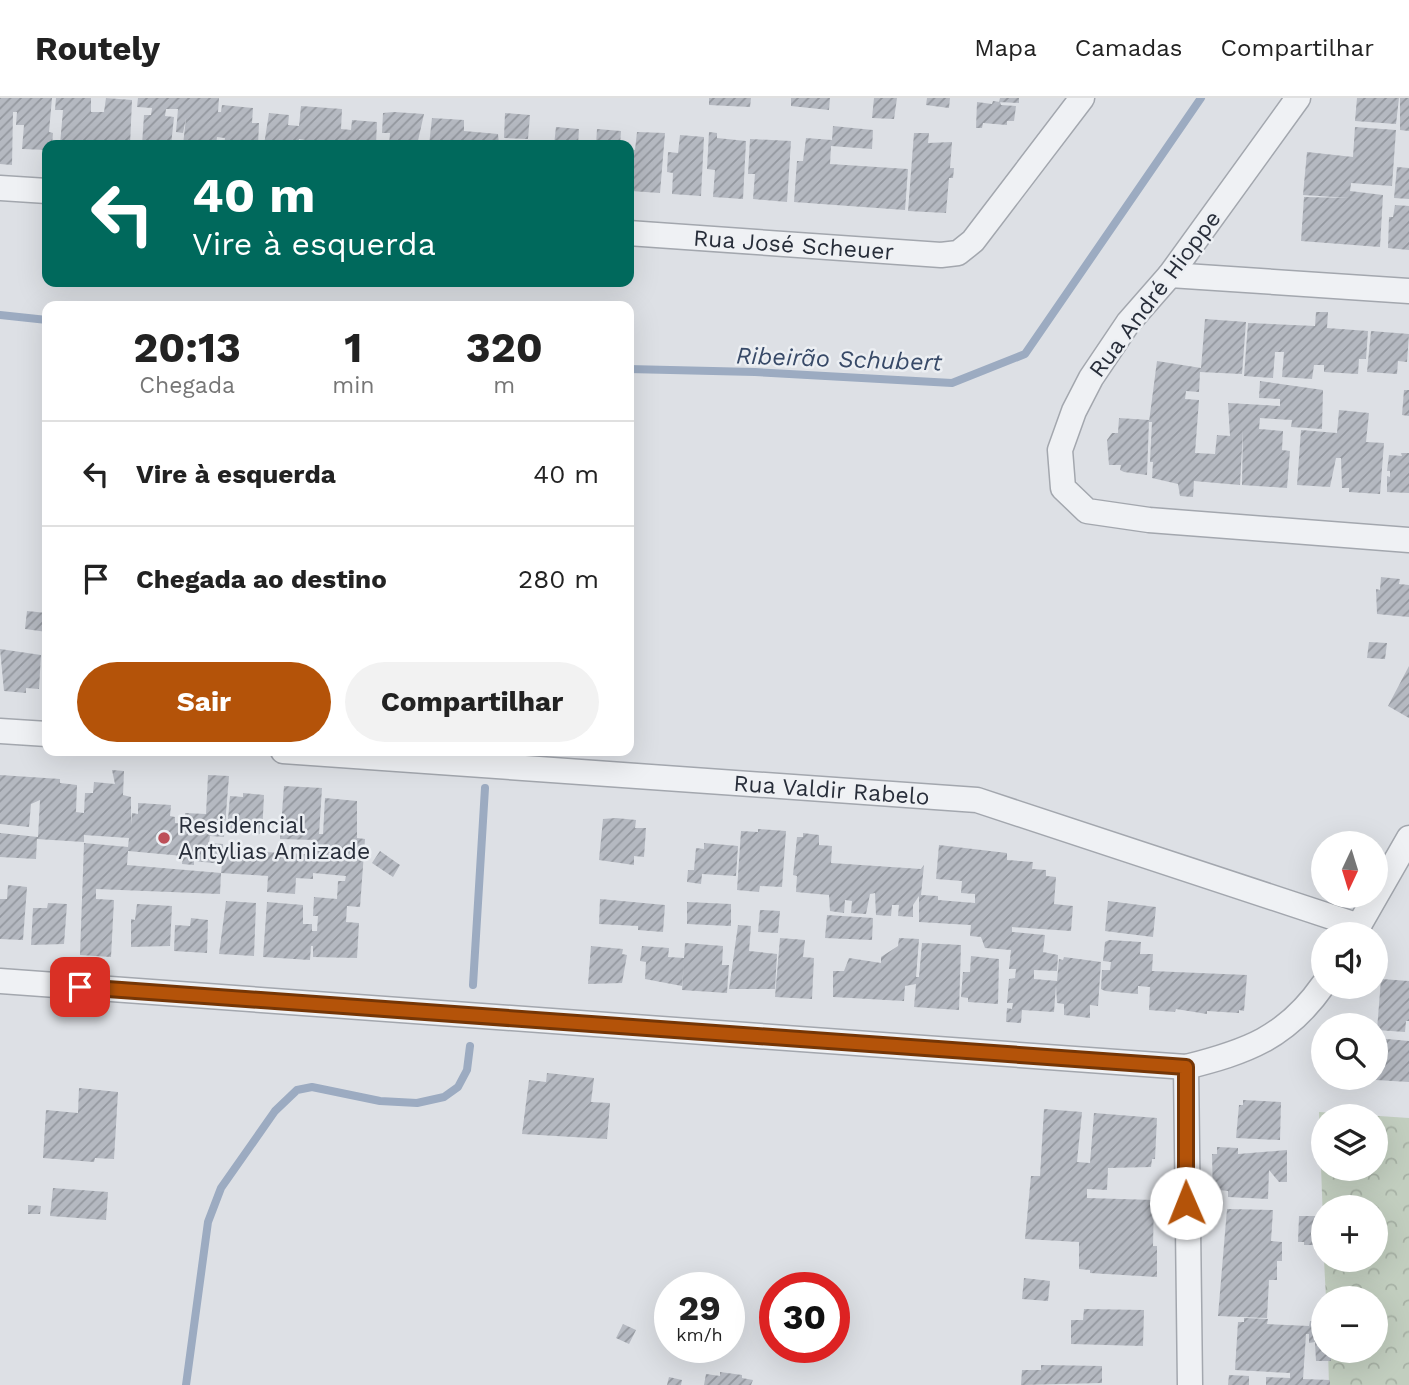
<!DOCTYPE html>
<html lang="pt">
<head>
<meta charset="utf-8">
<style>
  :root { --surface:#fff; --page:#f2f2f2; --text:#222; --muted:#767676; --line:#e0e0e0; --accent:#b45309 }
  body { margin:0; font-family:"Work Sans",sans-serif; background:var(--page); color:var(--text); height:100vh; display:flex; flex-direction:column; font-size:26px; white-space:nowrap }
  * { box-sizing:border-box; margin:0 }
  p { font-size:23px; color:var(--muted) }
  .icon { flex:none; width:38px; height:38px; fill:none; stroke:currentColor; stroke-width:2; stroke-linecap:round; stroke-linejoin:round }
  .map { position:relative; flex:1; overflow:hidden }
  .panel { position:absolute; left:42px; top:203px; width:592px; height:455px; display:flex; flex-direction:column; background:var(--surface); border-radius:14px; box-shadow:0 7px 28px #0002 }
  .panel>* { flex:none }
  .banner { position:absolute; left:42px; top:42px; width:592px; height:147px; border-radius:14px; box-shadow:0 7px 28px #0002; background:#00695c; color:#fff; overflow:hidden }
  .needle { width:46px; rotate:184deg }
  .controls { position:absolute; left:1311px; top:733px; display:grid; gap:14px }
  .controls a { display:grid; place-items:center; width:77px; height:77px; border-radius:50%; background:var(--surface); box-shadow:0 7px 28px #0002; font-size:35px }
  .speed { position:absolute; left:654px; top:1174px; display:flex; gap:14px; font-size:35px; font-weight:700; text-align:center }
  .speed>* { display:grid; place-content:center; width:91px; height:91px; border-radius:50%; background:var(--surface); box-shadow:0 7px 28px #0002; line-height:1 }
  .speed small { font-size:18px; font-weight:400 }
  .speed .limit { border:10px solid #d22; background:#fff; color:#111 }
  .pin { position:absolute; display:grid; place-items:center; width:60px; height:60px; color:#fff; margin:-30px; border-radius:14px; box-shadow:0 4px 10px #0006 }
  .me { position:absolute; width:77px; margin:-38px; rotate:359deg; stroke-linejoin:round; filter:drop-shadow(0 0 5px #0008) }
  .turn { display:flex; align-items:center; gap:24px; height:147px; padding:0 35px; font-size:32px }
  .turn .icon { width:91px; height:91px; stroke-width:2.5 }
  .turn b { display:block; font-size:49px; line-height:60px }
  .eta { display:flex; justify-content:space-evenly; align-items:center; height:119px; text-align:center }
  .eta b { font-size:42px; font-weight:700; line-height:49px }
  .primary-button { display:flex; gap:14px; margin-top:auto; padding:14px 35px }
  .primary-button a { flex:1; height:80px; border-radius:42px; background:var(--accent); color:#fff; font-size:28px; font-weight:700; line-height:80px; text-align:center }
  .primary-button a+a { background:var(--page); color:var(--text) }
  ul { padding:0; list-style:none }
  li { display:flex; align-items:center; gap:21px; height:105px; padding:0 35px; border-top:2px solid var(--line) }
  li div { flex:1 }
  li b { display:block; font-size:26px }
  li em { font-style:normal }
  header { display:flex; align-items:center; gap:42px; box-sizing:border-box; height:98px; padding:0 35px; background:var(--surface); border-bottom:2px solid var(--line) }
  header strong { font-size:33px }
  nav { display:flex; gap:38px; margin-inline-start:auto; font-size:24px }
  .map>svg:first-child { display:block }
  .forest { fill:url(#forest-crowns); fill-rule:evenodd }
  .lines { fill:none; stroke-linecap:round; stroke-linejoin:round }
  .stream { stroke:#9cabc1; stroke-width:8 }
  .building { fill:url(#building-hatch) }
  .minor-casing { stroke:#a3a7ae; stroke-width:27 }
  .minor { stroke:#eff1f4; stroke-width:24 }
  .route-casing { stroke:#753606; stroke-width:18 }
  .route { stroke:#b45309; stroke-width:12 }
  .poi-dot { fill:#bd4f58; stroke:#eceff3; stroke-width:2.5 }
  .labels { text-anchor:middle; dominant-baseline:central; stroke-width:5; stroke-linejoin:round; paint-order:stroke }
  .street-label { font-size:23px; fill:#282e3a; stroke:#eceff3 }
  .poi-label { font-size:23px; fill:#282e3a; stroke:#eceff3; text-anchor:start }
  .water-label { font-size:24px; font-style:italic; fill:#384a68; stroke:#eceff3 }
</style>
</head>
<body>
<header>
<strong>Routely</strong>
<nav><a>Mapa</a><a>Camadas</a><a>Compartilhar</a></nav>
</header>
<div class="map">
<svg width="1409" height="1287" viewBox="0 0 1409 1287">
  <defs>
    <pattern id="forest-crowns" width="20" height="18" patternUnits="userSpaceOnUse" patternTransform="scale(1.75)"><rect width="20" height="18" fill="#c2cebf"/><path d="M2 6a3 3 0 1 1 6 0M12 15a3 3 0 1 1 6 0" fill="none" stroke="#a7b1a5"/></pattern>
    <pattern id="building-hatch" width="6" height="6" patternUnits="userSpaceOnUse" patternTransform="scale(1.75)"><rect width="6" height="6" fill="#b5b9c1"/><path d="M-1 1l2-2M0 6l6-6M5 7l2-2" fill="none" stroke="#93979e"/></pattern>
  </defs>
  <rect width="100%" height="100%" fill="#dde0e5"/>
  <path class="forest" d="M1319,1014L1409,1020V1287H1329L1328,1253H1376V1200H1326L1324,1162H1376V1110H1323V1123ZM1323,1018H1376V1071H1323Z"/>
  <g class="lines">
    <path class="stream" d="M0,217L47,222
      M628,271L755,274L952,285L1025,256L1201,0
      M473,887L485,690
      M186,1287L208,1124L221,1090L275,1013L297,992L312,989L380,1003L417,1005L444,999L458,989L467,972L470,948"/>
  </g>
  <path class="building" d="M0,0H52L49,34L53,35L52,47H47V52L22,51L24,27H16L17,14H13L12,67L0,66Z
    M56,0H91V14H104L106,0L132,2L130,47H60L63,12H55Z
    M138,0H219L218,14H221L222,7L253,10L252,25H259L258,47H224L225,40L217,39L216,47H183L186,20L183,35L176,34L178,11H166L165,18L174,19L171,47H142L144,17H151L152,10L137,9Z
    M709,0H751L750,9L709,7Z
    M791,0H830L829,12L791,8Z
    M874,0H897L894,21L872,20Z
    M927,0H950L949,10L926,7Z
    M1000,0H1019V5L999,4Z
    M1357,0H1399L1396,26L1355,23Z
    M1400,0H1409V33L1400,32Z
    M993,3L1000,4L1001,7L1016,8L1014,23H1007V27L983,25L982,30H976L977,4L992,6Z
    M301,8L342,11L341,31L351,32L352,22L377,24L376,47H306V42L299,41L298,47H264L269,15L289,17L288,27L299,28Z
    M394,14L424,16L417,47H389L390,35H382L383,15Z
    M505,15L530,17L528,41L504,40Z
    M432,20L464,22V33L498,36L499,47H463V43H459L458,47H429Z
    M833,28L873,32L872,51L831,48L830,66L908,71L905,112L794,104L797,63H803L806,40L832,42Z
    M556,29L579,31L578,47H554Z
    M1355,29L1396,32L1392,88L1351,85L1350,93L1383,97L1380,149L1301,143L1304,99L1350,100L1303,97L1307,54L1353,59Z
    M597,31L621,33L620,47H596Z
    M637,34L665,35L660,95L631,93L633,67L628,66V52H635Z
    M709,34L717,35V40L746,43L743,101L713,99L715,72L707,71Z
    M914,35H929L928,45L952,44L950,70H954L953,80H949L946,115L908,113Z
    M680,37L704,39L701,98L672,96L673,75L667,74L668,54L678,55Z
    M750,41L791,43L787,104L753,101L755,76H748Z
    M1397,69L1409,70V101L1394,100Z
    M1395,107L1409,108V152L1388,150L1389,119H1393Z
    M1316,214H1328L1327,230L1368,233L1366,261H1359L1358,276L1324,274V267H1314L1312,281L1282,279L1284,254H1275L1273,280L1244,278L1248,225L1315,228Z
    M1205,221L1246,224L1242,276L1200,274L1199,294L1186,293L1185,301L1199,302L1195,355L1215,356L1217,337L1230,338L1228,305L1280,308V301L1259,300L1260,283L1323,292L1322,331L1291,329L1292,322L1260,320L1259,331L1283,333L1282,352L1290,353L1287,390L1242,387L1243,331L1240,387L1194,383L1193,399L1180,398L1178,386L1152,380L1153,364H1150L1152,324H1149L1157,263L1201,270Z
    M1371,233L1409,236L1407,264L1398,263L1397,276L1367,274Z
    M1404,292H1409V318L1402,317Z
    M1339,312L1369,315L1366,344L1384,345L1380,396L1349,394V390H1342L1341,360H1336L1330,389L1297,387L1301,332L1337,335Z
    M1119,320L1149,322L1147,377L1124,374L1120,372L1121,367H1109L1107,342L1112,335H1118Z
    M1401,355H1409V395L1387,394V378L1390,379V373H1387L1389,357L1402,358Z
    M1381,479L1400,481L1399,486L1409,487V519L1377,516L1376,491L1380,492Z
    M27,513L47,515V534L25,531Z
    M1369,544L1387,545L1385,561L1367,560Z
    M0,551L41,557L39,591L26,590V595L4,593Z
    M1409,568V620L1388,608Z
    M112,672L124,673L123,697L131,699V727L132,715L138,716V705L171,707L170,718L175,719V725L184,726L185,715L206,716L208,677L229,678L224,739L210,738L209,745L223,746V752L305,756L306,751L315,752V742L280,741L284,688L322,690L319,736H323L325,700L357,703V740L365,741L360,809L347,808L346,824L359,825L357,860L313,859V848H311L310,862L263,859L267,804L303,807V826H312V833H317L318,818H313L314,799L337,801L338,783H345L346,778L313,775V781L296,780L295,796L267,794L268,778L221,775L222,766L194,763V767L182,766L183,758L128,753L127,767L221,775L220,796L96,791V801L114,802L111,859L80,857L84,745L128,749L129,740L84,737V744L37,741L36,761L0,759V735L38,739L40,702L31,706L29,729L0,726V677L60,681V685L77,687L76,714L84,715L85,695H93L94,684L115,686Z
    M243,695L264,697L262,736L227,733L230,698L243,699Z
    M616,720L636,722L635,730H646L644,759L634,758V767L599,762L603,721Z
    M758,731L786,733L782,789L760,788L759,794L737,792L741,733L758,734Z
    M803,735L819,737V747L832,748L831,765L921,771L924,767L921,797L938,798V802L975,805V796L961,795L962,783L936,781L939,747L1007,755V762L1033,764L1032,771L1046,772V778L1056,779L1054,806L1073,808L1071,833L1012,829V834L1045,837L1043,854L1058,857L1057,873L1034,872V881L1057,883L1059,861L1063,862L1064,859L1101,864L1098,908L1090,907V920L1064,917V906L1057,905L1056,887L1054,914L1022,912L1021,925L1006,924L1007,910L1012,911L1013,905H1007L1009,881L1015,880L1016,871H1009L1011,852L985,850L981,839L970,838L971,827L919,824V798L913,807V819L898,818L899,807H892L891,818L876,817L875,795L870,796L866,816L851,815L852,803L845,802L844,815L830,813L829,797L796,794L797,778L793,777L797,739H803Z
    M704,745L738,748L736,778L702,776L701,786L687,784L688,772H694L696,750L704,751Z
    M380,753L400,767L393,779L372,765Z
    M8,787L27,789L23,842L0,841V801H7Z
    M600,801L665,807L663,834L638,832V828L599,826Z
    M226,803L256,805L254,858L219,856Z
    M1108,803L1156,809L1153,839L1105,833Z
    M687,804L731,806V828L687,826Z
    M48,805L67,806L64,846L31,847L33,810H47Z
    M137,806L172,808L170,848L131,849V821L135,822Z
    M760,812L780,813L778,835L758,834Z
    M827,817L873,820L872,842L825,840Z
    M191,820L208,822L207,855L174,853L175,827L190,828Z
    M738,827L751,828L749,853L777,856L775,891H729Z
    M780,840L805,842L803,859L814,860L812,901L775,899Z
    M899,840L919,841L916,879H919L922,845L961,847L959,912L914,909L916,886L905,888L904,903L833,899V873H844L849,860L881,865V859L898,848Z
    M1109,842L1141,844L1140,856H1153L1152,873L1247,877L1244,913L1239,912V915L1207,913V916L1176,911L1175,914L1149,912L1150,889L1138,888V896L1105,893L1101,891L1102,872H1110L1111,864L1103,863L1105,844Z
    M685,845L723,848L722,867H729L727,895L682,892L684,865L682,888L645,881L646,864L640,863L642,848L669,850L668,859L684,860Z
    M591,848L623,851L622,856L627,857L622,885L588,886Z
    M971,858L999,861L998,906L968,904V900L961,899L963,874H970Z
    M1381,881L1409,883V923H1406L1405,934L1377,932Z
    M1376,940L1409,943V984L1376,982Z
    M547,975L594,980L591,1004L610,1005L607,1041L522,1036L529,982L546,984Z
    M79,990L118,994L114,1061L95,1060L94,1064L43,1060L46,1012L78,1015Z
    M1243,1002L1281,1004L1280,1042L1236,1040L1239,1007H1243Z
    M1044,1011L1082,1014L1077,1064L1090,1065L1094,1015L1157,1020L1155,1061H1152L1151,1069L1108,1070L1107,1092L1087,1091V1100L1154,1102L1153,1148H1157V1179L1090,1175V1172L1079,1171V1144L1025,1141L1031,1078H1040Z
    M1217,1049L1238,1050V1056L1287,1052V1084H1279L1269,1072L1268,1101L1228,1099V1093L1219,1092L1218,1101H1213L1212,1056H1217Z
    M53,1090L108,1094L106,1122L50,1118Z
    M28,1107L41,1108L40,1116H28Z
    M1227,1111L1273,1112L1271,1143L1282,1144V1163H1277V1182H1269L1267,1220L1218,1218Z
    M1299,1118H1323V1147H1304V1144H1298Z
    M1024,1180L1050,1183L1048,1203L1022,1201Z
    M1084,1211L1144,1212L1143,1248L1071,1246V1222H1083Z
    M1244,1220L1268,1221L1267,1226L1309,1228L1310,1223H1323V1253H1330L1331,1263H1316L1315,1244L1309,1245V1236H1306L1303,1281L1330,1282V1287H1266V1279L1290,1280V1275L1235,1272L1238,1224H1244Z
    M623,1226L636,1232L629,1246L616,1240Z
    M1041,1267L1102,1268V1285L1021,1287L1022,1272H1041Z
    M720,1274L742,1277V1280L753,1282L751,1287H704L706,1276L720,1278Z
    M1229,1277L1249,1278V1287H1228Z
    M669,1279L682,1282L681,1287H667Z"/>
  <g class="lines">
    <g class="minor-casing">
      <g id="minor">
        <path d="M1298,0L1170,177L1128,225L1091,280L1074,313L1060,352L1063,390L1087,413L1149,422L1409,442"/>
        <path d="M0,90L47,93"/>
        <path id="s1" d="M628,135L941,157L958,155L973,143L1082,0"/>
        <path d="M1170,177L1409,193"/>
        <path d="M0,633L47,636"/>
        <path id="s2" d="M283,653L977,702L1359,828"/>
        <path d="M1354,836L1409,740"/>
        <path d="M0,883L1186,969C1246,954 1286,940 1323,887"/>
        <path d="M1186,969L1190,1287"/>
      </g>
    </g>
    <use href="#minor" class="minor"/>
  </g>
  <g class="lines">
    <g class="route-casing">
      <path id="route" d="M80,889L1186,969V1105"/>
    </g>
    <use href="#route" class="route"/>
  </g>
  <circle class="poi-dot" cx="164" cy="740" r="7"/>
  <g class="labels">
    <g class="street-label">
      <text stroke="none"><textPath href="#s1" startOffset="166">Rua José Scheuer</textPath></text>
      <text transform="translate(1155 196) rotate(-53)">Rua André Hioppe</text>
      <text stroke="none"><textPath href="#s2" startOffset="550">Rua Valdir Rabelo</textPath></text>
    </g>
    <g class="poi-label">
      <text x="178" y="727">Residencial<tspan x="178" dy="26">Antylias Amizade</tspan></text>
    </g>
    <g class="water-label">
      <text transform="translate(839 261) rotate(2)">Ribeirão Schubert</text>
    </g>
  </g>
</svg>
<div class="controls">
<a><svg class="needle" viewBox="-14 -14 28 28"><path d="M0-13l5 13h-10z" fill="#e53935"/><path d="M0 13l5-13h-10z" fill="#767676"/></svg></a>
<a><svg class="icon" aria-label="sound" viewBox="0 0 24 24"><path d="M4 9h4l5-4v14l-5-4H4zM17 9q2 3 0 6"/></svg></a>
<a><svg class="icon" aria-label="search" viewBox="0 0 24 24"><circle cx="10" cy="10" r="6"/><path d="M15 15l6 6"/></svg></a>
<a><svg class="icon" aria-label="layers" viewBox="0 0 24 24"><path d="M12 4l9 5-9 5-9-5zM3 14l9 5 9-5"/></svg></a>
<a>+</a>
<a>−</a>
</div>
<div class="speed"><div>29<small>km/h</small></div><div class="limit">30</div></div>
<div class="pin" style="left:80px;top:889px;background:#d93025"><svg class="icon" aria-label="arrive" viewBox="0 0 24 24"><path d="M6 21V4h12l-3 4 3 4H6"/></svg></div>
<svg class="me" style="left:1186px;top:1105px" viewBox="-20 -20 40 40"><circle r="19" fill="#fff"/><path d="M0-13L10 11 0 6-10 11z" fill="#b45309"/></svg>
<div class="banner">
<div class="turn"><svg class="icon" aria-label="left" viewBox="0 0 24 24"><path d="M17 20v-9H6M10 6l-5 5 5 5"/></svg><div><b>40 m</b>Vire à esquerda</div></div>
</div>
<section class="panel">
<div class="eta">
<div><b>20:13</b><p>Chegada</p></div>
<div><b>1</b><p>min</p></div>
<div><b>320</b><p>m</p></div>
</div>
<ul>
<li><svg class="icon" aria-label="left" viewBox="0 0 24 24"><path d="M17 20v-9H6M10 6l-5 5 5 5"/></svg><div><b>Vire à esquerda</b></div><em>40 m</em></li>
<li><svg class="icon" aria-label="arrive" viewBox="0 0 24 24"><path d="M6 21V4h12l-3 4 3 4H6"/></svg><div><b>Chegada ao destino</b></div><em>280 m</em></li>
</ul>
<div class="primary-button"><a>Sair</a><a>Compartilhar</a></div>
</section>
</div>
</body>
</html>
